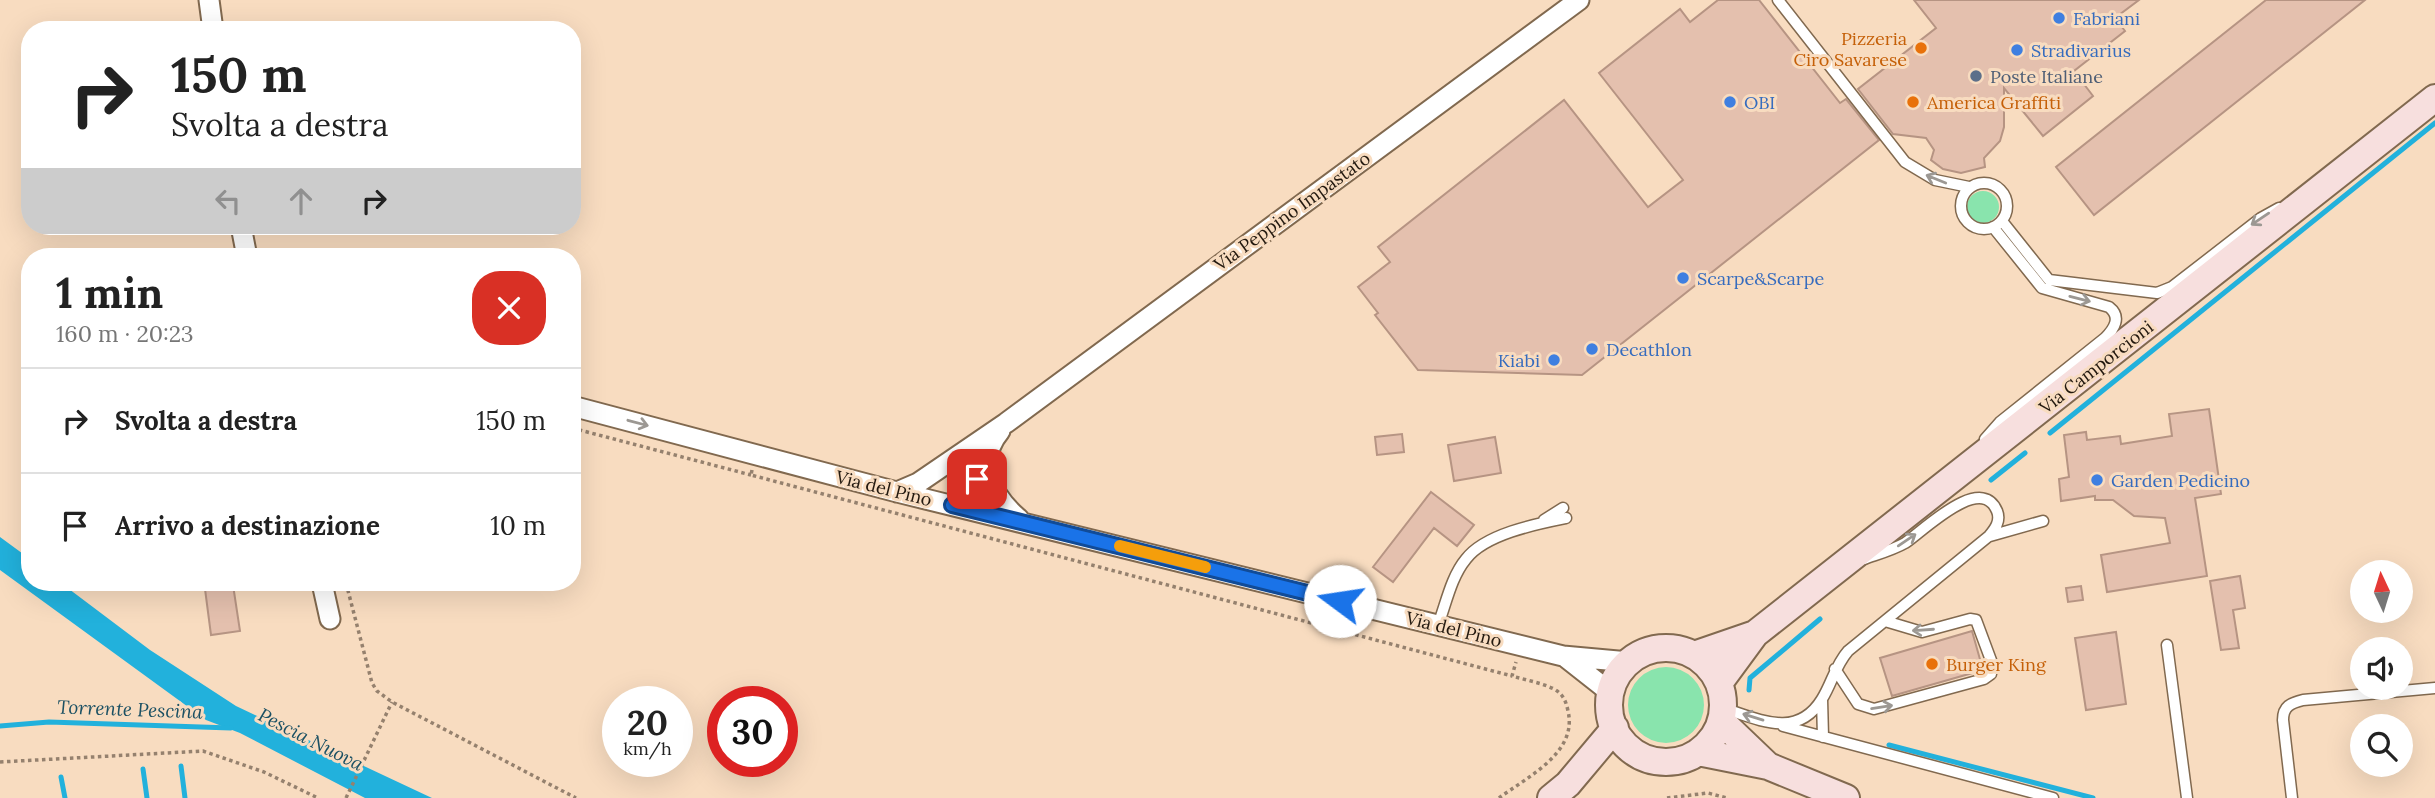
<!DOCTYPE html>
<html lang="it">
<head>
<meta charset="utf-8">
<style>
  :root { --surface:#fff; --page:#f6f6f6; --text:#222; --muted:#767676; --line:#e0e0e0 }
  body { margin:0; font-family:Lora,serif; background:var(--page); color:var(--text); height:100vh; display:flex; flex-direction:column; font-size:26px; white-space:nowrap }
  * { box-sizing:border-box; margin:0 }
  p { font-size:23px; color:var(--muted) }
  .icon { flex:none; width:38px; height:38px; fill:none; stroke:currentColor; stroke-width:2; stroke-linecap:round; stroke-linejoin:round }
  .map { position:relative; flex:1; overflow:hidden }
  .panel { position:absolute; left:21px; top:248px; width:560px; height:343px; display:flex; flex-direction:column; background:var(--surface); border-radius:28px; box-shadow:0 7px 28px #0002 }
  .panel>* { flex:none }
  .top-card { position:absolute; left:21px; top:21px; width:560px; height:214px; border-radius:28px; box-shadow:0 7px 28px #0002; background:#fff; color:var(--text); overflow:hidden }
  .needle { width:46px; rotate:356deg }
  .buttons { position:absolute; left:2350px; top:560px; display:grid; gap:14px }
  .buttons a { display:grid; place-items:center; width:63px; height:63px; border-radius:50%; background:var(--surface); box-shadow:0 7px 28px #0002; font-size:35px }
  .speed { position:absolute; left:602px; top:686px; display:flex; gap:14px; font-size:35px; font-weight:700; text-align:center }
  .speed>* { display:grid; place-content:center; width:91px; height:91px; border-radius:50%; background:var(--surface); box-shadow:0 7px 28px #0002; line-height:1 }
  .speed small { font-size:18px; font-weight:400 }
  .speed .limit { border:10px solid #d22; background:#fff; color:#111 }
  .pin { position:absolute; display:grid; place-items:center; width:60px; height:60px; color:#fff; margin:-30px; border-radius:14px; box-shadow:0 4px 10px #0006 }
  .me { position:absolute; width:77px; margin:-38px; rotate:284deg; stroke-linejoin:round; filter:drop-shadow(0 0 5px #0008) }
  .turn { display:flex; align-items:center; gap:24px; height:147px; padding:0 35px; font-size:32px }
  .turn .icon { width:91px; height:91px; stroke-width:2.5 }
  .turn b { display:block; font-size:49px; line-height:60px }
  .lanes { display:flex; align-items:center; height:66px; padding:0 35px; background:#0003; justify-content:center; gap:35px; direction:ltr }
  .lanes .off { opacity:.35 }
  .round { display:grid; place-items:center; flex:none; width:74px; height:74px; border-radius:28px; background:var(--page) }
  .summary { display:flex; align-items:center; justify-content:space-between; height:119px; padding:0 35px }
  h1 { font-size:42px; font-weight:800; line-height:52px }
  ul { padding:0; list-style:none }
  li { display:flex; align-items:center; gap:21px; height:105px; padding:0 35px; border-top:2px solid var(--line) }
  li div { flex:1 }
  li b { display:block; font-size:26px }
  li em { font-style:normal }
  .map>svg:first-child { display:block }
  .green { fill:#89e4ad }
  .water { fill:#22b1dc }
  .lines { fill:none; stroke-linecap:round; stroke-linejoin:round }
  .stream { stroke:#22b1dc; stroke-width:5 }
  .building { fill:#e4c0ae; stroke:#b69483; stroke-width:2 }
  .lane-casing { stroke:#81694f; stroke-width:13 }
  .street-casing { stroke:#81694f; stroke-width:23 }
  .secondary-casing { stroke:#81694f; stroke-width:30 }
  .path { stroke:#95816e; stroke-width:3.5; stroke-dasharray:3.5 3.5; stroke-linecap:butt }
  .lane { stroke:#fff; stroke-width:10 }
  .street { stroke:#fff; stroke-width:19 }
  .secondary { stroke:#f7dfde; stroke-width:26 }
  .oneway { stroke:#9c9893 }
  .route-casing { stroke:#114b97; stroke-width:18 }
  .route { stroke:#1a73e8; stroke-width:12 }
  .slow { stroke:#f59e0b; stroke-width:12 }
  .shop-dot { fill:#3f7fe0; stroke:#f8dcc0; stroke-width:2.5 }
  .food-dot { fill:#e8710a; stroke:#f8dcc0; stroke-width:2.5 }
  .service-dot { fill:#5c6f8a; stroke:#f8dcc0; stroke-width:2.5 }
  .labels { text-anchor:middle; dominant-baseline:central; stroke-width:6; stroke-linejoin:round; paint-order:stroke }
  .shop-label { font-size:18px; fill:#366cbe; stroke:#f8dcc0; text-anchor:start }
  .food-label { font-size:18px; fill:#c56008; stroke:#f8dcc0; text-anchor:start }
  .service-label { font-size:18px; fill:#4e5e75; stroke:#f8dcc0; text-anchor:start }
  .street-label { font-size:18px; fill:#23190f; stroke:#f8dcc0 }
  .water-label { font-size:19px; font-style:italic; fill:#1b5063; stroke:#f8dcc0 }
</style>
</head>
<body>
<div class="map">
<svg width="2435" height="798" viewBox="0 0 2435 798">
  <rect width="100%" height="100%" fill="#f8dcc0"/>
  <path class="green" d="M1967 207a16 16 0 1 1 32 0a16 16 0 1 1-32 0Z
    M1628 705a38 38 0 1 1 76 0a38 38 0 1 1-76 0Z"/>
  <path class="water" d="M0,537L30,559V583H61L150,650L236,706L432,798H365L240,733L206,720L0,570Z"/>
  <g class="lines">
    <path class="stream" d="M2050,433L2435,123
      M1991,480L2025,453
      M1749,690L1750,678L1820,619
      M0,726L49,722L231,728
      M1889,745L2093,798
      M181,766L185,798
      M143,769L147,798
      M61,777L65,798"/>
  </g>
  <path class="building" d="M1718,0H1759L1840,103L1846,99L1879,140L1582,375L1418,370L1375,315L1378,313L1358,287L1390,262L1378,247L1564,100L1648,207L1683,180L1599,73L1680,9L1690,22Z
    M1914,0H2139L2115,18L2125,31L2074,71L2093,96L2043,136L2004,88V127L2000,141L1984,158L1985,167L1961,173L1943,169L1931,160L1934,150L1926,138L1893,134L1858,89L1936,28Z
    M2266,0H2365L2094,215L2056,167Z
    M2209,409L2221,494L2195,498L2207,576L2107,592L2101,555L2170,543L2165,518L2134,516L2113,500H2095V496L2061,501L2059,479L2069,477L2064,435L2086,432L2087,440L2120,436L2121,444L2172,436L2169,414Z
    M1402,434L1404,452L1377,455L1375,437Z
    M1495,437L1501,473L1454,481L1448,445Z
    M1431,492L1474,525L1457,546L1434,528L1393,582L1373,567Z
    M2240,576L2245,608L2233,610L2239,648L2221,650L2210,581Z
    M233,585L240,631L211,635L205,589Z
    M2081,586L2083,600L2068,602L2066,588Z
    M1972,631L1983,670L1892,696L1880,658Z
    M2116,632L2126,704L2086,710L2075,638Z"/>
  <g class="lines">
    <g class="lane-casing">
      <path id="lane" d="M1778,0L1905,162L1935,180L1969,187
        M1961 206a23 23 0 1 1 46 0a23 23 0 1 1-46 0Z
        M2002,221L2049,280L2157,293L2172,287L2261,218L2279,208
        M1985,439L2000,422L2105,338C2114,329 2122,317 2109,307L2042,288L1993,227
        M1544,520L1563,508
        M1990,536L2043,521
        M1438,625C1446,604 1451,577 1466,559C1485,534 1536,524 1566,518
        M2167,645L2187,798
        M1835,669L1858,704L1874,709L1984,679L1991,674L1992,663L1976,620L1970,619L1922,632L1885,621
        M1822,699L1823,737
        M1723,708C1758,719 1797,740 1822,699C1832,683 1835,666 1848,651L1989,536C1995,529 2001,521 1997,511C1981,472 1921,533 1905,543C1893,550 1878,554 1864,559
        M1783,726L2053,798
        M2292,798L2283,720C2283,706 2291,703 2303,700L2435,688"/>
    </g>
    <g class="street-casing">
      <path id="street" d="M209,0L213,30
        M241,226L247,257
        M572,406L897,492L1563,656L1629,662
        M1000,431C974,462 992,496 1019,519
        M897,492L918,483L1006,423L1579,0
        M952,505C971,495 977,478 985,459
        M322,583L330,619
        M1564,656L1611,693"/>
    </g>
    <g class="secondary-casing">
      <path id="secondary" d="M1609 705a57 57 0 1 1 114 0a57 57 0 1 1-114 0Z
        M1694,655L1755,634
        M1719,683L1755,634L2435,98
        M1721,721L1767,765
        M1698,752L1768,766L1846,798
        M1551,798L1568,784L1615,728"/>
    </g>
    <path class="path" d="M572,428L751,475
      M752,470L751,475L1512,676
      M346,583L372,683L377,691L392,702L576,798
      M0,762L203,751L264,772L318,798
      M346,798L392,702
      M1499,798C1527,777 1578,753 1568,711C1566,701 1563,694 1554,689C1542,683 1526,680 1512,676L1516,662
      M1667,798L1708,793L1727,798"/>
    <use href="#lane" class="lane"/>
    <use href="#street" class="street"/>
    <use href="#secondary" class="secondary"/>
  </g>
  <defs><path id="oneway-shaft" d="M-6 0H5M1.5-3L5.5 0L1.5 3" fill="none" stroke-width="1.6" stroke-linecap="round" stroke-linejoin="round" transform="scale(1.75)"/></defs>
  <g class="oneway">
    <use href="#oneway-shaft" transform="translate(1936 179) rotate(-158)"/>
    <use href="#oneway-shaft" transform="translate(2260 219) rotate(146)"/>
    <use href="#oneway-shaft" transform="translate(2080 299) rotate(14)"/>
    <use href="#oneway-shaft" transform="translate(638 423) rotate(15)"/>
    <use href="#oneway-shaft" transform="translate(1907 540) rotate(-34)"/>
    <use href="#oneway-shaft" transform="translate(1923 630) rotate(176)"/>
    <use href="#oneway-shaft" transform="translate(1882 707) rotate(-9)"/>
    <use href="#oneway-shaft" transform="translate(1753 717) rotate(-163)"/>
  </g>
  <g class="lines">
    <g class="route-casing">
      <path id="route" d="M977,479L968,494L952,505L1340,601"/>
    </g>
    <use href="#route" class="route"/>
    <path class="slow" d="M1120,546L1205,567"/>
  </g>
  <g class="shop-dot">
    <circle cx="2059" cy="18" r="7"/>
    <circle cx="2017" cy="50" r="7"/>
    <circle cx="1730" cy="102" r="7"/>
    <circle cx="1683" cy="278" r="7"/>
    <circle cx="1592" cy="349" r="7"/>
    <circle cx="1554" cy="360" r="7"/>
    <circle cx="2097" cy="480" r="7"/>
  </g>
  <g class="food-dot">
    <circle cx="1921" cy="48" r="7"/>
    <circle cx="1913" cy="102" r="7"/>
    <circle cx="1932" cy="664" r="7"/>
  </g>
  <circle class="service-dot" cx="1976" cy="76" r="7"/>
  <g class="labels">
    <g class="shop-label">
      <text x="2073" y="18">Fabriani</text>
      <text x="2031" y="50">Stradivarius</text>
      <text x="1744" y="102">OBI</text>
      <text x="1697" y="278">Scarpe&amp;Scarpe</text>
      <text x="1606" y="349">Decathlon</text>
      <text x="1540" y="360" text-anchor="end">Kiabi</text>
      <text x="2111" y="480">Garden Pedicino</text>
    </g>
    <g class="food-label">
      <text x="1907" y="38" text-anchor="end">Pizzeria<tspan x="1907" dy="21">Ciro Savarese</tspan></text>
      <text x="1927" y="102">America Graffiti</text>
      <text x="1946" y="664">Burger King</text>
    </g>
    <g class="service-label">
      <text x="1990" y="76">Poste Italiane</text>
    </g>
    <g class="street-label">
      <text transform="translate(1292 211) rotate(-36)">Via Peppino Impastato</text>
      <text transform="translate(2096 367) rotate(-38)">Via Camporcioni</text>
      <text transform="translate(884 488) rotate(14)">Via del Pino</text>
      <text transform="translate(1454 629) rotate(14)">Via del Pino</text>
    </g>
    <g class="water-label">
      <text transform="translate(130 709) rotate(2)">Torrente Pescina</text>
      <text transform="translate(311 739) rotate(27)">Pescia Nuova</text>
    </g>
  </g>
</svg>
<div class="buttons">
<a><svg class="needle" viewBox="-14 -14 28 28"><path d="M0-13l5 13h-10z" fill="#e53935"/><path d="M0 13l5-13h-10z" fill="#767676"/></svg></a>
<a><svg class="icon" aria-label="sound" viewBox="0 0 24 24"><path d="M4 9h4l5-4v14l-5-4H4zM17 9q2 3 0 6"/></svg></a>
<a><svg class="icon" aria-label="search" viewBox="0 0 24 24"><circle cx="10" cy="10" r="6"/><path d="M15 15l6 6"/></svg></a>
</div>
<div class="speed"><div>20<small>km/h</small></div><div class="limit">30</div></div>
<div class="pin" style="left:977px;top:479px;background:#d93025"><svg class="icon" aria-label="arrive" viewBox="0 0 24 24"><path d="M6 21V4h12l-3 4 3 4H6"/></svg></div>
<svg class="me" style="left:1340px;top:601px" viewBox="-20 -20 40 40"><circle r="19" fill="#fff"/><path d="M0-13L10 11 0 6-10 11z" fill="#1a73e8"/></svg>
<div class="top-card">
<div class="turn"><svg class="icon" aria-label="right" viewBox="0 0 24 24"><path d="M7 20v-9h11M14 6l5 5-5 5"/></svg><div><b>150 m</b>Svolta a destra</div></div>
<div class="lanes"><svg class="icon off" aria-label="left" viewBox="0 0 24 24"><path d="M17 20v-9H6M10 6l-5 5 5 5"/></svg><svg class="icon off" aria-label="ahead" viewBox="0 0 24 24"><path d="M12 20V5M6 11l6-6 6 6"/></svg><svg class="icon" aria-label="right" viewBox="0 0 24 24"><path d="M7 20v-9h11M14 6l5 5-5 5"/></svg></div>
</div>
<section class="panel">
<div class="summary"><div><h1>1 min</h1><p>160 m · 20:23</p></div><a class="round" style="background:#d93025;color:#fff"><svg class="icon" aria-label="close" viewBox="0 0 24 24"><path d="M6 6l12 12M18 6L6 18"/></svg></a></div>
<ul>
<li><svg class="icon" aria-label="right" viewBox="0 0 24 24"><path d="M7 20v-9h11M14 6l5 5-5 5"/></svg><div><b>Svolta a destra</b></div><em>150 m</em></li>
<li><svg class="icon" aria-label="arrive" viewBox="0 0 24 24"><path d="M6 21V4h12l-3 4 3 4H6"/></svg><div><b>Arrivo a destinazione</b></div><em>10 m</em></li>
</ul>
</section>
</div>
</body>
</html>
